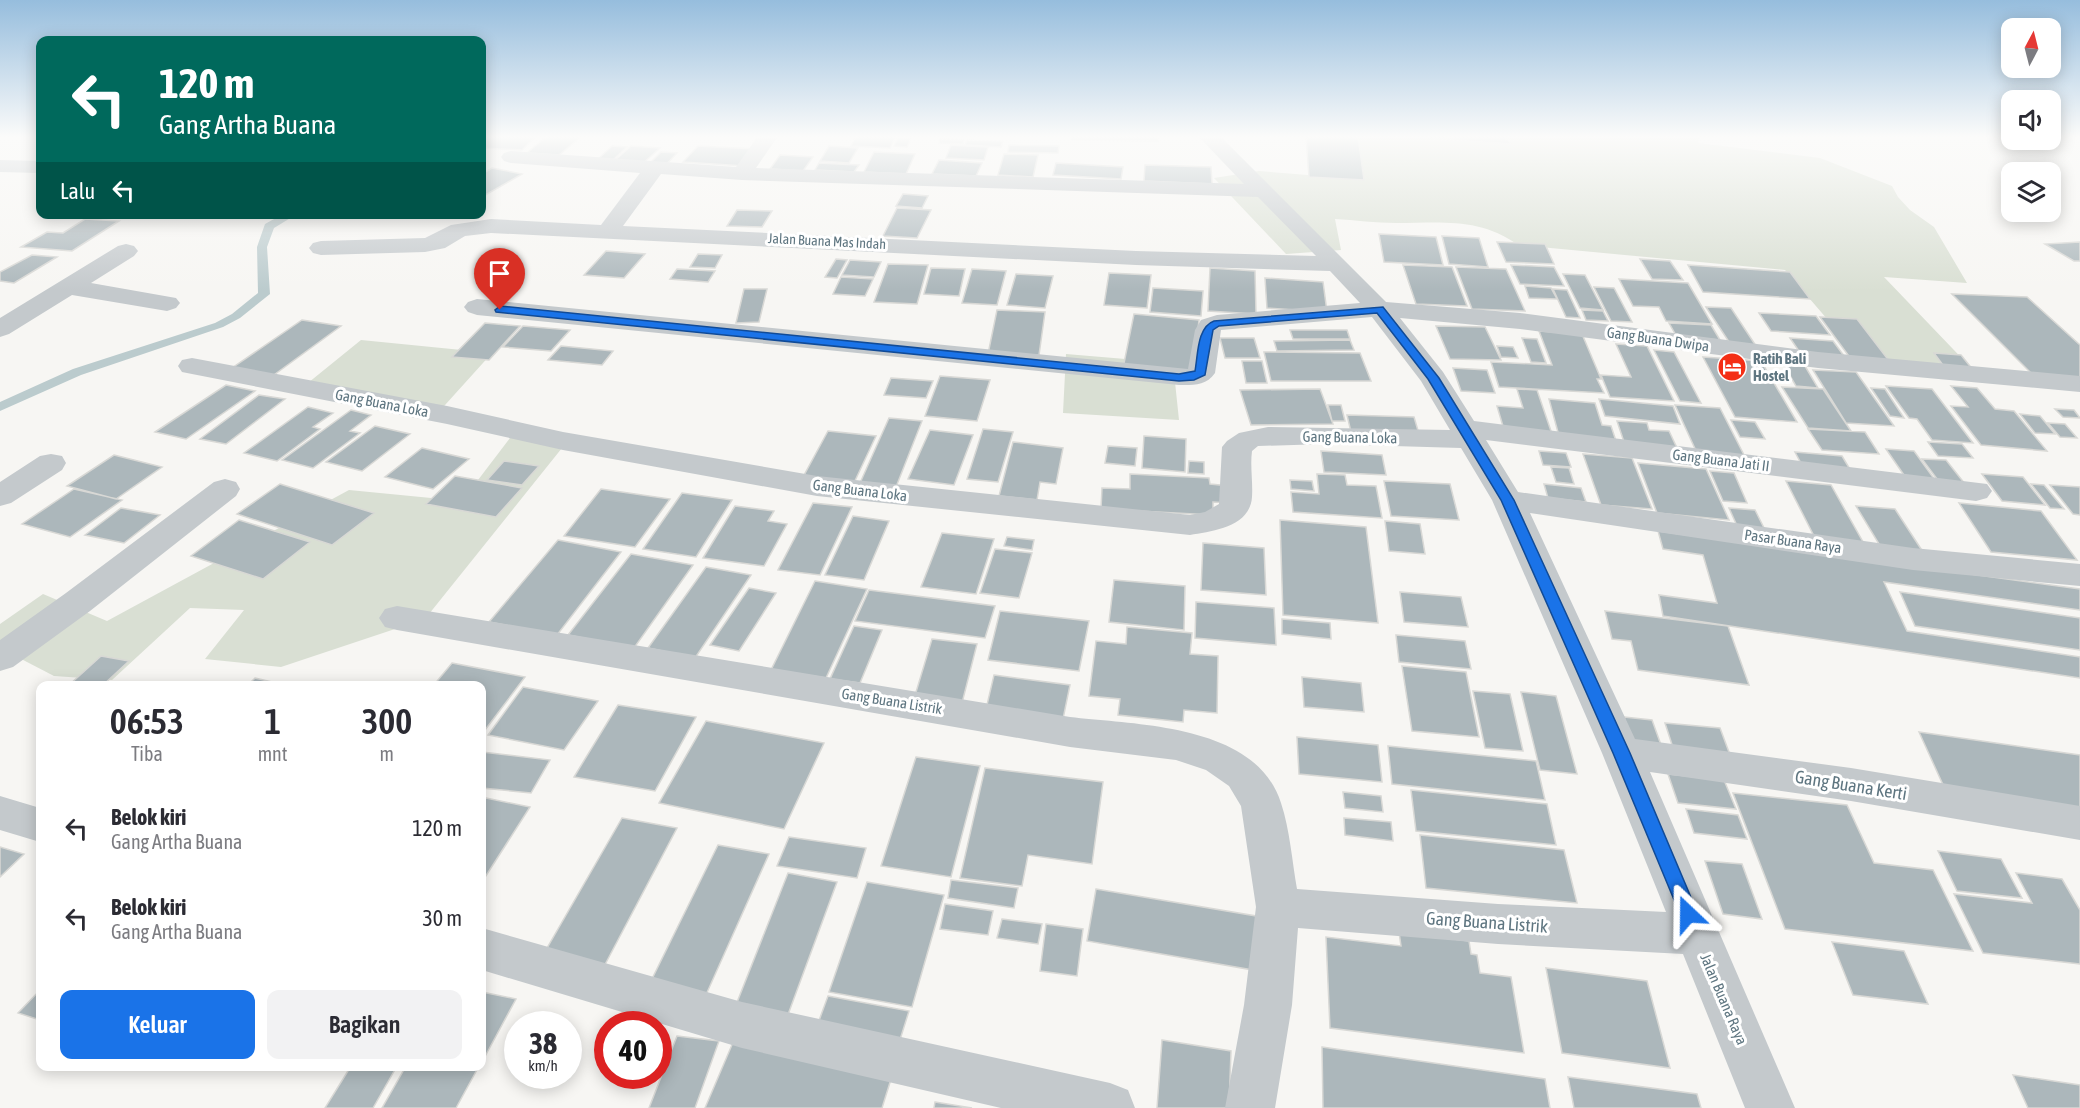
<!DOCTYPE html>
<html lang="id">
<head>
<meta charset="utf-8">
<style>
  :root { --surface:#fff; --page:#f2f2f3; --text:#2b2b33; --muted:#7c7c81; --accent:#1a73e8 }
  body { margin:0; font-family:"Asap Condensed",sans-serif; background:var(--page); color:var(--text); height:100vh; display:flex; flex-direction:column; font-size:22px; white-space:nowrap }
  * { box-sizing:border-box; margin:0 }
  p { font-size:20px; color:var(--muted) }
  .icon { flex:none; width:33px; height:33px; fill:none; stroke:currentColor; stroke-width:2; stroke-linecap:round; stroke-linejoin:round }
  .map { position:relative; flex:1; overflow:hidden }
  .side { position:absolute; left:36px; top:681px; width:450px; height:390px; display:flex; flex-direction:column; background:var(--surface); border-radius:12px; box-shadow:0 3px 15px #0003 }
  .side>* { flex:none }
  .guide { position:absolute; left:36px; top:36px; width:450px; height:183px; border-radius:12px; box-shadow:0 3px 15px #0003; background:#00695c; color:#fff; overflow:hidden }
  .needle { width:39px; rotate:7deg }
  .tools { position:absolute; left:2001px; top:18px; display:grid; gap:12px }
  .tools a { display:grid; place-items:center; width:60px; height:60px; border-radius:12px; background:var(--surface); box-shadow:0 3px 15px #0003; font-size:30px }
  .speed { position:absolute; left:504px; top:1011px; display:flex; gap:12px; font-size:30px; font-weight:700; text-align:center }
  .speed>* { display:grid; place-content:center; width:78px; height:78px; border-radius:50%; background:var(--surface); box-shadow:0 3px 15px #0003; line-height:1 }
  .speed small { font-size:15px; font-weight:400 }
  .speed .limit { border:9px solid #d22; background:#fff; color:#111 }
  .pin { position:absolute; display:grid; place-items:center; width:51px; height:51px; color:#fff; margin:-62px -26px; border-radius:50% 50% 50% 0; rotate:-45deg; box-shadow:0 0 6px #0007 }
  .pin .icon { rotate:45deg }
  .me { position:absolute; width:66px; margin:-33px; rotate:337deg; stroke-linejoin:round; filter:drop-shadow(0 0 4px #0008) }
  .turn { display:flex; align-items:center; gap:21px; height:126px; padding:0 24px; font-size:27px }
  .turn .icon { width:78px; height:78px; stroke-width:2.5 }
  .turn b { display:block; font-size:42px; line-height:51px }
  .then { display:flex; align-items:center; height:57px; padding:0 24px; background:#0003; gap:12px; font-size:22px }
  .eta { display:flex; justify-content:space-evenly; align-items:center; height:102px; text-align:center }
  .eta b { font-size:36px; font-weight:600; line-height:42px }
  .primary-button { display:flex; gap:12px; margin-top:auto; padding:12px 24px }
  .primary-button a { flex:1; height:69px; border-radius:12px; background:var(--accent); color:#fff; font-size:24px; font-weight:600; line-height:69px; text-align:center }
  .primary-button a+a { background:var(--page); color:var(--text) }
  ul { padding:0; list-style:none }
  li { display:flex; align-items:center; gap:18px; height:90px; padding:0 24px }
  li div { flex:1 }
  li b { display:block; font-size:22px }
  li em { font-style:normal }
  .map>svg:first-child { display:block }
  .green { fill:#d9dfd3 }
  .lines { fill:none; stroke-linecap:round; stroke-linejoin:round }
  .stream { fill:#bbcbcd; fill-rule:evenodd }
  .building { fill:#acb7bb; stroke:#d8d8d5; stroke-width:1.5 }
  .minor { fill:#c4c9cc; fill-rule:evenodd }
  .route { fill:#1a73e8; stroke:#114b97; stroke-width:1.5 }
  .labels { text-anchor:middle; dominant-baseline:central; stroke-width:6; stroke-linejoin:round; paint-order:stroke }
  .far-street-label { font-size:14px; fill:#5f7681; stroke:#fff }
  .street-label { font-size:15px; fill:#5f7681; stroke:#fff }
  .poi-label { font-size:15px; font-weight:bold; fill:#5f7681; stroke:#fff; text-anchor:start }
  .near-street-label { font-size:18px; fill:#5f7681; stroke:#fff }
</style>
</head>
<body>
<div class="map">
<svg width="2080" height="1108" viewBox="0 0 2080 1108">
  <rect width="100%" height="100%" fill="#f7f6f3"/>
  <path class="green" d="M1345,136H1432L1466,139L1465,136H1699L1698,143L1820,158L1892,186L1898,197L1910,210L1934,227L1967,283L1884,277L1975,372L1864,362L1785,270L1518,245C1480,217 1440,223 1396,223C1376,223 1355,220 1335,219L1341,250L1286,254L1214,178L1259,171L1320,176Z
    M361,340L492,353L436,415L303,387Z
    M1066,354L1173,363L1179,420L1063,413Z
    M513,434L566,443L425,619L281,667L205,659L244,610L190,608L112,680L54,676L0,648V624L43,594L107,621L349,490L462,501Z"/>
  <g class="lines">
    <path class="stream" d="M283,214H297L274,228L267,247L270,294L240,318L223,327L81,375L0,411V402L73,369L215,323L232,314L258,293L257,247L265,224Z"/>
  </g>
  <path class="building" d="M482,136H536L522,150L482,148Z
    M547,136H582L559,155L527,153Z
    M856,136H896L890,148L851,146Z
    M1072,136H1157L1158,141L1072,140Z
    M1306,136H1358L1364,180L1309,177Z
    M1446,136L1450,140L1401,136Z
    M1450,136H1503L1512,144L1454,140Z
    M898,137L911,138L907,147L894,146Z
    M940,139L964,140L963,144L939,143Z
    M967,140L1003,141L1001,147L965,145Z
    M951,145L988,147L984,160L946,158Z
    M1009,145L1059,146L1058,153L1008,152Z
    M612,146L627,147L611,162L596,161Z
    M631,146L660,148L641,165L612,163Z
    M698,146L757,149L744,166L683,162Z
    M829,146L858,148L849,163L820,161Z
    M661,152L677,153L663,168L647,166Z
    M874,152L915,154L906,174L864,172Z
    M1004,154L1038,155L1033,177L998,175Z
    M780,155L813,157L803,171L770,169Z
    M939,160L982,163L976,176L932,174Z
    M819,163L859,165L854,172L815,170Z
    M1056,163L1123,167L1121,179L1053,175Z
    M1145,165L1211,167L1212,184L1144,181Z
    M492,168L522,174L482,197V174Z
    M903,194L928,196L922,208L896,206Z
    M897,208L931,210L917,238L883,236Z
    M737,210L772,211L762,227L727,226Z
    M85,219L119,221L72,251L21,247L47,232L63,233Z
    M1379,234L1436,237L1443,265L1384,262Z
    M1442,236L1479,238L1488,267L1449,264Z
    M1497,242L1545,244L1554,264L1506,262Z
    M2080,242V261H2074L2045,244Z
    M606,251L645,254L624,278L584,275Z
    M698,254L722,255L715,268L690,267Z
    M32,255L57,257L14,283L0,281V272Z
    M836,259L847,260L837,278L825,277Z
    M1640,259L1670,261L1683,280L1652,279Z
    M850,260L881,262L874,277L842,275Z
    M888,264L928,265L917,304L874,302Z
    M1403,265L1452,267L1467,306L1416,304Z
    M1511,265L1554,267L1564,286L1520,284Z
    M1688,265L1790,272L1810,299L1703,292Z
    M1456,267L1506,269L1525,311L1472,309Z
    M931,268L965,269L959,296L924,294Z
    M1210,268L1255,271L1256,314L1208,311Z
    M677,269L715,271L708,282L670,279Z
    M972,269L1006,271L997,305L962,303Z
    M1109,273L1151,275L1147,308L1104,305Z
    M1016,274L1053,276L1045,308L1007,305Z
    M1563,274L1585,275L1603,310L1580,308Z
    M841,277L873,279L865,296L833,294Z
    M1265,278L1323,282L1327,312L1267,308Z
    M1619,279L1688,283L1712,324L1666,321L1659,307L1633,306Z
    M1525,286L1551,288L1557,299L1529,298Z
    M1594,287L1614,288L1632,322L1611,321Z
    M1153,288L1203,291L1201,316L1150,312Z
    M744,289H767L759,322L736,323Z
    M1553,289L1567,290L1580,318L1566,317Z
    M1952,294L2027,297L2080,345V380L2036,378Z
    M1706,307L1731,308L1758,349L1733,348Z
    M997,310L1045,312L1039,355L988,354Z
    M1582,310L1603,311L1608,321L1586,320Z
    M1759,313L1816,316L1830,335L1771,331Z
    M1134,314L1199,320L1193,374L1123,368Z
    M1820,317L1857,319L1890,362L1851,359Z
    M302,320L341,326L271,377L229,370Z
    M485,323L520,326L489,360L452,357Z
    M1669,323L1711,325L1720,340L1677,337Z
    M523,326L570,330L551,351L503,347Z
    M1436,326L1485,327L1501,360L1450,359Z
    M1290,330H1347L1350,339H1293Z
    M1539,331L1582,334L1601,379H1597L1604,393L1499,387L1491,362L1552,365Z
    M1220,338H1254L1260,358H1225Z
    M1522,338L1537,339L1546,363L1531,362Z
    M1790,338L1833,341L1847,360L1803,357Z
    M1350,340L1354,350L1277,351L1274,341Z
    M1616,344L1647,346L1674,401L1610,397L1601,375L1631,377Z
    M561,346L613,351L602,365L548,360Z
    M1497,346L1513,347L1518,358L1501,357Z
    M1654,350L1674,352L1701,403L1680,401Z
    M1264,352L1360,353L1371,381H1271Z
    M1934,353L1961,355L1973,370L1945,368Z
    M1703,357L1761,361L1797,422L1735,417Z
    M1242,361H1262L1267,383H1246Z
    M1784,365L1805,366L1818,388L1796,386Z
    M1453,368L1487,370L1495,393L1461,391Z
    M1813,370L1856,372L1894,426L1846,423Z
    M940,376L990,380L977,421L925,416Z
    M891,378L933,381L926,398L884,395Z
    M226,385L255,391L186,439L155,432Z
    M1886,386L1932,389L1973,443L1932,440L1917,419L1909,418Z
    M1951,386L1977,388L1995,409L2014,411L2047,451L1981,445L1951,406L1968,407Z
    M1782,387L1823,389L1851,431L1808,428Z
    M1871,388L1885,389L1904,418L1890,416Z
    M1320,389L1333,424L1251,425L1240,390Z
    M1517,389L1537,390L1553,437L1505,433L1497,406L1523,408Z
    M259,395L285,399L226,444L200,439Z
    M1549,399L1595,403L1602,425L1611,426L1616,441L1559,436Z
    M1599,399L1673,406L1680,424L1605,416Z
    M1328,405H1341L1345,421H1332Z
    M1675,405L1720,408L1745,457L1697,453Z
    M308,407L333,413L313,427L320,429L277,461L244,453Z
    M2055,409L2074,410L2080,418L2063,417Z
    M351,410L371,415L350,431L360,433L313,468L282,460Z
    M2020,414L2040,416L2055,434L2035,433Z
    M1347,415L1414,417L1419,434L1351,432Z
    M889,418L922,421L896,487L860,483Z
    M1731,420L1755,422L1765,439L1740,437Z
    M1617,421L1647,423L1649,430L1669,431L1677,448L1625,445Z
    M2048,423L2065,424L2077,438L2060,437Z
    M375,426L410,434L362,471L326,462Z
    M983,429L1013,432L998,482L967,479Z
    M1808,429L1865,432L1879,454L1822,450Z
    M930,430L973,435L954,485L908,479Z
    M828,431L876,436L853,485L802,479Z
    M1144,436L1186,439L1185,472L1142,468Z
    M1013,442L1063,448L1056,484L1040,482L1037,500L999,496Z
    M1928,442L1962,444L1973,458L1938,456Z
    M1108,446L1137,448L1135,466L1105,463Z
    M422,448L469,459L433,489L385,477Z
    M1886,449L1914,451L1935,480L1906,478Z
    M1321,451L1382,455L1386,475L1324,472Z
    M1539,451L1566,453L1571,467L1543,465Z
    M1795,452L1842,456L1851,471L1803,467Z
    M1583,454L1632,458L1652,509L1601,505Z
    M114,455L162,467L116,499L67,486Z
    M1922,459L1946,460L1965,484L1940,483Z
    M504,461L539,466L522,485L487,480Z
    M1189,461L1204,462V474L1188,473Z
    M1638,463L1706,469L1729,520L1657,513Z
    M1551,467L1569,468L1574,484L1556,482Z
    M1710,471L1734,473L1747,503L1723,501Z
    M1130,474L1209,478L1210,484L1230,486L1231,503L1213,502V515L1101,509L1102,488L1130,489Z
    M1317,474L1345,475L1347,485L1376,486L1382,518L1293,512L1291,492L1319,494Z
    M1982,474L2023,477L2045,505L2002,501Z
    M455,476L522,488L496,517L426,504Z
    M1290,480L1312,481L1314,491L1291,489Z
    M1384,481L1450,484L1459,520L1391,516Z
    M1786,481L1831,485L1863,542L1815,538Z
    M280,484L374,513L332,545L237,514Z
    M1544,484L1581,488L1586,502L1548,498Z
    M2031,484L2044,485L2064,509L2050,508Z
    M2050,485L2080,487V515L2073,514Z
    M74,489L122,500L70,537L22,524Z
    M601,489L670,499L635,547L564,536Z
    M682,493L732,500L696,557L643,549Z
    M813,503L852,507L820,575L778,570Z
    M1959,503L2041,511L2077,560L1991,552Z
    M735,506L774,511L768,521L787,524L764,566L703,558Z
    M1856,506L1895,509L1923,552L1882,549Z
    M121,508L160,515L124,543L85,535Z
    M1729,508L1755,510L1765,530L1738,528Z
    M853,516L889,521L864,580L825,575Z
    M239,520L310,542L263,579L191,556Z
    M1280,520L1366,527L1378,623L1283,615Z
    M1385,521L1420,524L1425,554L1389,551Z
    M1658,531L2080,589V610L1884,582L1907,631L2080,657V678L1663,616L1659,595L1717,603L1703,555L1663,549Z
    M942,533L994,539L976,594L921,587Z
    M1007,537L1034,540L1032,550L1004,546Z
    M558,540L621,552L557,635L489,622Z
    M1203,543L1264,548L1266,595L1201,590Z
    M995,549L1032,553L1019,598L980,593Z
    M631,554L693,565L634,648L568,635Z
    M706,567L751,575L695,658L648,648Z
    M1114,580L1185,586L1184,630L1109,622Z
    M815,581L867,589L826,678L771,670Z
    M749,588L776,593L739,651L710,645Z
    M869,590L995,606L985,638L855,621Z
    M1400,592L1461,597L1468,627L1404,622Z
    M1900,592L2080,618V650L1915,626Z
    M1196,602L1274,608L1276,645L1195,638Z
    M1000,611L1089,621L1079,671L988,660Z
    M1605,611L1728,626L1749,685L1638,670L1631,641L1612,639Z
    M1282,619L1330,623L1331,639L1282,634Z
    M854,626L882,630L860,683L830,679Z
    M1127,627L1192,633L1190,654L1218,656L1217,713L1184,710L1183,722L1118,715L1120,699L1089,696L1096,641L1126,644Z
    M1396,635L1465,641L1471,669L1399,662Z
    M932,639L977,644L961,707L913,702Z
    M101,656L129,661L102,686H68Z
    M452,663L525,677L482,734V686H433Z
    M1402,666L1466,672L1479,737L1412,731Z
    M994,675L1070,685L1063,719L986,709Z
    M1302,677L1361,683L1364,712L1304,707Z
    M255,678L289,686H247Z
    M523,687L598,701L564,750L488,735Z
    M1473,691L1510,694L1523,751L1485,748Z
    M1521,692L1556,696L1577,774L1540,770Z
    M618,705L696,717L655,791L574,777Z
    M1624,717L1652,720L1665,756L1636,753Z
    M706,721L824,743L784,829L659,803Z
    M1665,723L1720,728L1733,763L1676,757Z
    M1919,732L2080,755V818L1949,798Z
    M1297,737L1378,745L1382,782L1299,774Z
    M1388,746L1536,761L1545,800L1392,784Z
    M482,752L550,760L531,793L482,788Z
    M916,757L980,766L951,877L881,866Z
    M985,768L1103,782L1092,864L1028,855L1022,886L960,878Z
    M1668,774L1724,780L1736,809L1678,803Z
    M1411,790L1547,804L1556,845L1416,831Z
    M1343,792L1381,796L1383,812L1345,808Z
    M1733,793L1847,805L1874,863L1933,870L1973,951L1785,929Z
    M486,798L530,807L482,882V804Z
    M1686,809L1738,815L1747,839L1694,833Z
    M622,818L677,828L600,974L539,962Z
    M1344,818L1391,822L1393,841L1345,835Z
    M1420,835L1564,850L1577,903L1426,888Z
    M789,837L866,848L857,878L777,866Z
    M718,845L769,854L705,997L649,985Z
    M0,847L24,854L0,877Z
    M1938,851L2001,859L2022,898L1957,891Z
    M1705,861L1742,864L1762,919L1723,914Z
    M788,873L837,882L786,1020L734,1010Z
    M2016,873L2062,879L2080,910V964L1983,953L1954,894L2032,903Z
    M951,880L1018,888L1014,908L948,898Z
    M867,882L944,895L912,1007L829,992Z
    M1096,889L1256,916L1253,970L1087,941Z
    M945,904L993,911L988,935L940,929Z
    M1002,919L1042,924L1038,944L997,938Z
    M1046,924L1083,929L1077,976L1040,971Z
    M1399,932L1469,941L1471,954L1477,955L1480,973L1511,977L1524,1053L1330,1028L1326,937L1401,946Z
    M1832,942L1904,951L1928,1004L1853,995Z
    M1546,968L1647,981L1670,1068L1562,1053Z
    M40,990V1020L18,1013Z
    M482,992L516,999L482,1062Z
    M828,996L909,1011L899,1043L817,1026Z
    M677,1036L719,1041L695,1108H649Z
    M734,1040L892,1076L882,1108H705Z
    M1162,1040L1231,1051L1229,1108H1157Z
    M1322,1047L1545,1079L1550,1108H1323Z
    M351,1066H397L373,1108H325Z
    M406,1066H479L456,1108H382Z
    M2013,1075L2080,1085V1108H2028Z
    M1568,1077L1697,1094L1701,1108H1574Z
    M935,1102L972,1108H934Z"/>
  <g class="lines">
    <path class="minor" d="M758,136H778L756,168L1244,184L1198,136H1220L1386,302L1520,313L1818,352L2080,376V392L1818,368L1520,329L1400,318L1443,372L1474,421L1987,484L1992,491L1987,498L1976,501L1486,440L1518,492L1913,548L2080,564V586L1913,570L1530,513L1635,739L1851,768L2080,806V840L1851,801L1650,772L1795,1108H1745L1683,954L1498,944L1298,928L1292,1005L1275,1108H1225L1244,1005L1256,907L1241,806L1229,786L1206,770L1176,760L1070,747L397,630L385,627L379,618L385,609L397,606L1070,717C1138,725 1256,724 1281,803C1290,830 1292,861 1297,889L1498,904L1666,912L1602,753L1492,500L1461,448L1325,444L1258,446L1252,451C1250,466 1253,482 1252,497C1250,527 1213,531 1190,535L817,496L563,450L447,424L192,374L182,372L178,366L182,360L192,358L447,406L563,432L817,476L1190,515L1205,512L1219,504L1222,447L1227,441L1239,433L1268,427L1450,430L1421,381L1372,317L1221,330L1215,373C1206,386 1193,385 1179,385L477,315L468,312L464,307L468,302L477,299L1188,369L1195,330L1201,320L1217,315L1360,303L1330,271L1136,265L491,233L465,236L445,248L425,252L321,255L313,253L309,248L313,243L321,241L425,238L451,225L491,219L601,225L640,173L511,163L504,161L501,157L504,153L511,151L736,167ZM661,174L742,180L1258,197L1316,256L1136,251L623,226Z
      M0,160L40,161V173L0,172Z
      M126,244L134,246L138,251L134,256L91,283L176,298L180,303L176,308L167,311L72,295L9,334L0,337V318L118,246Z
      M51,454L62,456L66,463L62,470L11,503L0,506V482L40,456Z
      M225,479L236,482L240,489L236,496L90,611L13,667L0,671V640L66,593L214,482Z
      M0,796L40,808V842L0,830Z
      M482,928L742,1002L1110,1083L1128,1090L1135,1108H1001L742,1048L482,970Z"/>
  </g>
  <linearGradient id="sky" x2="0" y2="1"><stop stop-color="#96bddd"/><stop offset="0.47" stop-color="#fbfbfa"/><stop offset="1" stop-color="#fbfbfa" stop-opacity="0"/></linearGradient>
  <rect width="2080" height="291" fill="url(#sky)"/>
  <path class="route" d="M500,306L1179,374L1195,371C1198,355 1197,327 1214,321L1383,307L1439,378L1514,500L1630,753L1698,914L1695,919L1688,922L1682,919L1613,753L1501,500L1428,379L1377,313L1219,326L1213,330L1205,375L1194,380L1179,381L496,312L495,310Z"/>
  <defs>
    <g id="hotel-disc" transform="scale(1.5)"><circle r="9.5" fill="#f42e15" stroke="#fff"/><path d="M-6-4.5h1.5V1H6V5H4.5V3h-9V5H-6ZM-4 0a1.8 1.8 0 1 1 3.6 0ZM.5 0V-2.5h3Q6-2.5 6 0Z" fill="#fff"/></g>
  </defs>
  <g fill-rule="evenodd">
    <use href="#hotel-disc" x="1732" y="367"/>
  </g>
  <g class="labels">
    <g class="far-street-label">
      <text transform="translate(827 241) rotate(3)">Jalan Buana Mas Indah</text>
    </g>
    <g class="street-label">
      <text transform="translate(1658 339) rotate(8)">Gang Buana Dwipa</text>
      <text transform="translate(382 403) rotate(11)">Gang Buana Loka</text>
      <text transform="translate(1350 437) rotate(1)">Gang Buana Loka</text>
      <text transform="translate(1721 460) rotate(7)">Gang Buana Jati II</text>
      <text transform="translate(860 490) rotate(7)">Gang Buana Loka</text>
      <text transform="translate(1793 541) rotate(8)">Pasar Buana Raya</text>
      <text transform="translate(892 701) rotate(9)">Gang Buana Listrik</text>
      <text transform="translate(1724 999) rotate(67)">Jalan Buana Raya</text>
    </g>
    <g class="poi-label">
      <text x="1753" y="358">Ratih Bali<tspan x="1753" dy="17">Hostel</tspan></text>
    </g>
    <g class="near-street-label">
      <text transform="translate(1851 785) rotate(9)">Gang Buana Kerti</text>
      <text transform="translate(1487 922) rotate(4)">Gang Buana Listrik</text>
    </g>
  </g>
</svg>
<div class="tools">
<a><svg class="needle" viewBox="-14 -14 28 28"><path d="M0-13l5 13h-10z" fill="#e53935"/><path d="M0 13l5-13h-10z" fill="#7c7c81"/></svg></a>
<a><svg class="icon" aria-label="sound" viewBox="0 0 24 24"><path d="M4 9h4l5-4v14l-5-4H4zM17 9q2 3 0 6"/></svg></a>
<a><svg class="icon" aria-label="layers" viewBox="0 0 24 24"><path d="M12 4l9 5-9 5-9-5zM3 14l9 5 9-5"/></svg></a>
</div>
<div class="speed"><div>38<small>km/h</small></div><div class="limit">40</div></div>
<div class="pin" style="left:500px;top:310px;background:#d93025"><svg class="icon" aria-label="arrive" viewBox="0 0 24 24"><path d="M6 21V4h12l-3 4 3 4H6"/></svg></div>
<svg class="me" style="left:1688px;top:914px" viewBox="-20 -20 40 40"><path d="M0-17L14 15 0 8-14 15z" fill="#1a73e8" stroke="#fff" stroke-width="4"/></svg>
<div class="guide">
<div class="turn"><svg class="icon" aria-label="left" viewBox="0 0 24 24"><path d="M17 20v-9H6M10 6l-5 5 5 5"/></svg><div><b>120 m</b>Gang Artha Buana</div></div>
<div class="then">Lalu<svg class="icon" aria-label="left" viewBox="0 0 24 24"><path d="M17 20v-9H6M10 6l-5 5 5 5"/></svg></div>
</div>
<section class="side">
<div class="eta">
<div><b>06:53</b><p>Tiba</p></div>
<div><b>1</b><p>mnt</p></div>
<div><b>300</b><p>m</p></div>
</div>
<ul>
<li><svg class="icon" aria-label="left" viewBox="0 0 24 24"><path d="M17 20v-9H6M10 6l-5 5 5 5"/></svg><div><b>Belok kiri</b><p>Gang Artha Buana</p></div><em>120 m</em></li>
<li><svg class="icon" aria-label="left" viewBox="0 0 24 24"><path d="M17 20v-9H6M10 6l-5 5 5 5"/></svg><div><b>Belok kiri</b><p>Gang Artha Buana</p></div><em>30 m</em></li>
</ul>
<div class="primary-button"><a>Keluar</a><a>Bagikan</a></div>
</section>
</div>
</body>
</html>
